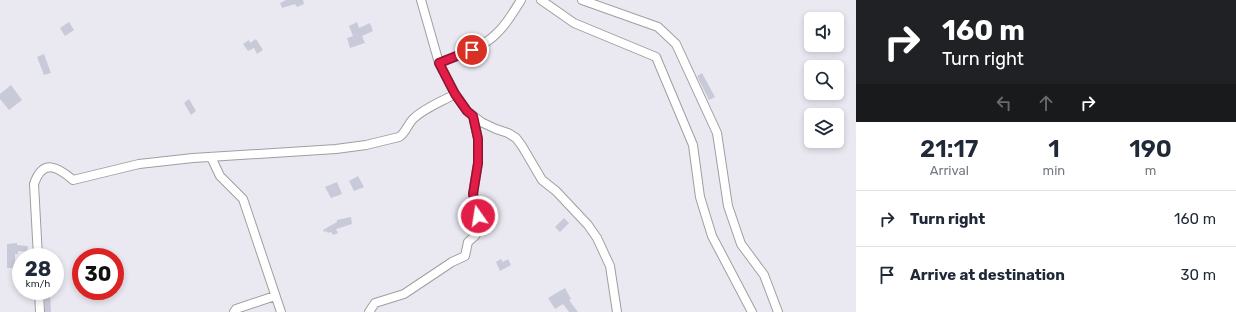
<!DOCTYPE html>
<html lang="en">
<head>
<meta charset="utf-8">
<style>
  :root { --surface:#fff; --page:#f6f6f7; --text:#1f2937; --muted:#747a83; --line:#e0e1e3 }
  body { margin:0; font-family:Rubik,sans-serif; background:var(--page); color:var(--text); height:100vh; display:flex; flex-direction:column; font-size:15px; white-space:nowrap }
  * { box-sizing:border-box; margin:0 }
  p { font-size:13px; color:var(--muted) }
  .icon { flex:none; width:22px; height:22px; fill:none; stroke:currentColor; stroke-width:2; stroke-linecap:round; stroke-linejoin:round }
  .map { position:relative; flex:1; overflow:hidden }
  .sheet { display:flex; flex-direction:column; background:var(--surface); width:380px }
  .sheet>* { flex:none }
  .banner { background:#202124; color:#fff; overflow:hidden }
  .controls { position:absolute; left:804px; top:12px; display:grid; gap:8px }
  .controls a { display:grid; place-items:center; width:40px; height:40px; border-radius:6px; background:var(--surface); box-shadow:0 2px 6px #0003; font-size:20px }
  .speed { position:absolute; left:12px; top:248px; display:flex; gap:8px; font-size:20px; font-weight:700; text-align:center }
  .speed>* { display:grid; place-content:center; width:52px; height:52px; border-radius:50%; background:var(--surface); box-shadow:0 2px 6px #0003; line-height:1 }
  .speed small { font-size:10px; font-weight:400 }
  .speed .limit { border:6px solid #d22; background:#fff; color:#111 }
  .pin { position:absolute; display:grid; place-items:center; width:34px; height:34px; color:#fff; margin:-17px; border:2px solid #fff; border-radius:50%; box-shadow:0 1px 4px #0007 }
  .me { position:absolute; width:44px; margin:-22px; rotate:347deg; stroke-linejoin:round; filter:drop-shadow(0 0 3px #0008) }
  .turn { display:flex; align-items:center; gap:14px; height:84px; padding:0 20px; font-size:18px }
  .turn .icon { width:52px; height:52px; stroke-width:2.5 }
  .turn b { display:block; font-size:28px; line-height:34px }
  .lanes { display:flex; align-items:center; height:38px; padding:0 20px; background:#0003; justify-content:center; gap:20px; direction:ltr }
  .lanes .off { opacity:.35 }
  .eta { display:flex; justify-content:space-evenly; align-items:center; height:68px; text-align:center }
  .eta b { font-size:24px; font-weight:600; line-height:28px }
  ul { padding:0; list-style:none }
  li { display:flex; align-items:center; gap:12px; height:56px; padding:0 20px; border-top:1px solid var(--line) }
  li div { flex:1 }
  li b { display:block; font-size:15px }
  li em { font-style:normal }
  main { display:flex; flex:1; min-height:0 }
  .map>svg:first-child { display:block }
  .building { fill:#c9cad9 }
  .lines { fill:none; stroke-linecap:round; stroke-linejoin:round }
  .minor-casing { stroke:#9f9f9f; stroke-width:10 }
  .minor { stroke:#fff; stroke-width:8 }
  .route-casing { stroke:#92132f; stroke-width:10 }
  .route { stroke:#e11d48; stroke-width:7 }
</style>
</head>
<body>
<main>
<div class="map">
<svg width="856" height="312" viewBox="0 0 856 312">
  <rect width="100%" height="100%" fill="#eae9f2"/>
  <path class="building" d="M286,0H303L304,4L297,7L295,4L282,8L280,3Z
    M69,22L74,30L65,36L60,28Z
    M357,22L359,28L370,23L373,31L362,36L365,43L350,48L347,38L353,36L349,26Z
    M256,39L263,50L257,54L254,48L248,51L243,44L249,40L250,43Z
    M44,54L51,73L44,75L37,57Z
    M702,73L715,97L709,100L697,76Z
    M11,85L22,100L9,110L0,99V94Z
    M189,99L196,111L191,115L184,103Z
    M358,176L364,187L354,191L349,181Z
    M337,182L342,194L331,198L325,187Z
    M351,217L352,224L336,229L338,233L333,235L331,232L328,233L326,231L324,232L323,230L337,222V220Z
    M564,218L569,223L560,232L555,227Z
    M17,243V245L28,246L27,252L18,251V254H15V268H7V244Z
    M501,259L503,262L508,259L511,265L500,271L496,262Z
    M565,288L571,299L569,300L578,312H569L563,304L555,309L548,298Z
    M45,291H50L51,312H45Z"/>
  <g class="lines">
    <g class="minor-casing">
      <path id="minor" d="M421,0L439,63L455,94
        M541,0L574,23L656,57L693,145L700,197L712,236L752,312
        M582,0L658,27L676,44L717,133L728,206L741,244L764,275L778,312
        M439,63C458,55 483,48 497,33C507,24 514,11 521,0
        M211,157L220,176L243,199L281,312
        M38,257L34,184C43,158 58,167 73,180L139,164L193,158L336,149L366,145L399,137C406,133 407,125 413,119C424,108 441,102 455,94L467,111L481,122L496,129L508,133L516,138L522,146L542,180L556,191L588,225L597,238L610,266L617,312
        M39,291L40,312
        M234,312L236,309L275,296
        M369,312L375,303L404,294L452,262L465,256L468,242L475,236L480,227L473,194L478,163V139L473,116"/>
    </g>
    <use href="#minor" class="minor"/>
  </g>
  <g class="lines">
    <g class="route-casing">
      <path id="route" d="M472,50L439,63L455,94L467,111L473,116L478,139V163L473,194L478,216"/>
    </g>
    <use href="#route" class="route"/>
  </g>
</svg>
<div class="controls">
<a><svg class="icon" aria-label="sound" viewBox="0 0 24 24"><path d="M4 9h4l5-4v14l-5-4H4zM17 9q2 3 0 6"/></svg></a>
<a><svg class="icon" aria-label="search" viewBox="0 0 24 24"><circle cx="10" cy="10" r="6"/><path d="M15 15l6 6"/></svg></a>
<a><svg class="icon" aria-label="layers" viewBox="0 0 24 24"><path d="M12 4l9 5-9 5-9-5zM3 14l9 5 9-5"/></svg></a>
</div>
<div class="speed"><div>28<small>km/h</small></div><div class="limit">30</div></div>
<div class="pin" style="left:472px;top:50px;background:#d93025"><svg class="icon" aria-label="arrive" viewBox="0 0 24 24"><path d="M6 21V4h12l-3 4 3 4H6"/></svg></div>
<svg class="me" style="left:478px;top:216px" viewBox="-20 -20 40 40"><circle r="17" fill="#e11d48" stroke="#fff" stroke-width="3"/><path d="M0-11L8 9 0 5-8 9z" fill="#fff"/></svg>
</div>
<section class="sheet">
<div class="banner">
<div class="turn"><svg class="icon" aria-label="right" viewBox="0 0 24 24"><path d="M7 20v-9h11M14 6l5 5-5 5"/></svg><div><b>160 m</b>Turn right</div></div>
<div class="lanes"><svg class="icon off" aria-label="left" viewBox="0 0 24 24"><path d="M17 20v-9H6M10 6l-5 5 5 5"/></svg><svg class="icon off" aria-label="ahead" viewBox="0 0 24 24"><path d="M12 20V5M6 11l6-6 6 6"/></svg><svg class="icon" aria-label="right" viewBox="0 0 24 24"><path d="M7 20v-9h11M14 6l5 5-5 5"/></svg></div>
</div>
<div class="eta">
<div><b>21:17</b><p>Arrival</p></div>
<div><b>1</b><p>min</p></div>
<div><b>190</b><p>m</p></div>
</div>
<ul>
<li><svg class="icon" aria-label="right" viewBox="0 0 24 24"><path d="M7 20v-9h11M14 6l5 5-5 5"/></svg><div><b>Turn right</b></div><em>160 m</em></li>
<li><svg class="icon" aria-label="arrive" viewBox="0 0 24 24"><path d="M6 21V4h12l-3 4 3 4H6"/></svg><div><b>Arrive at destination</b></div><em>30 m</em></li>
</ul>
</section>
</main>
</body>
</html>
